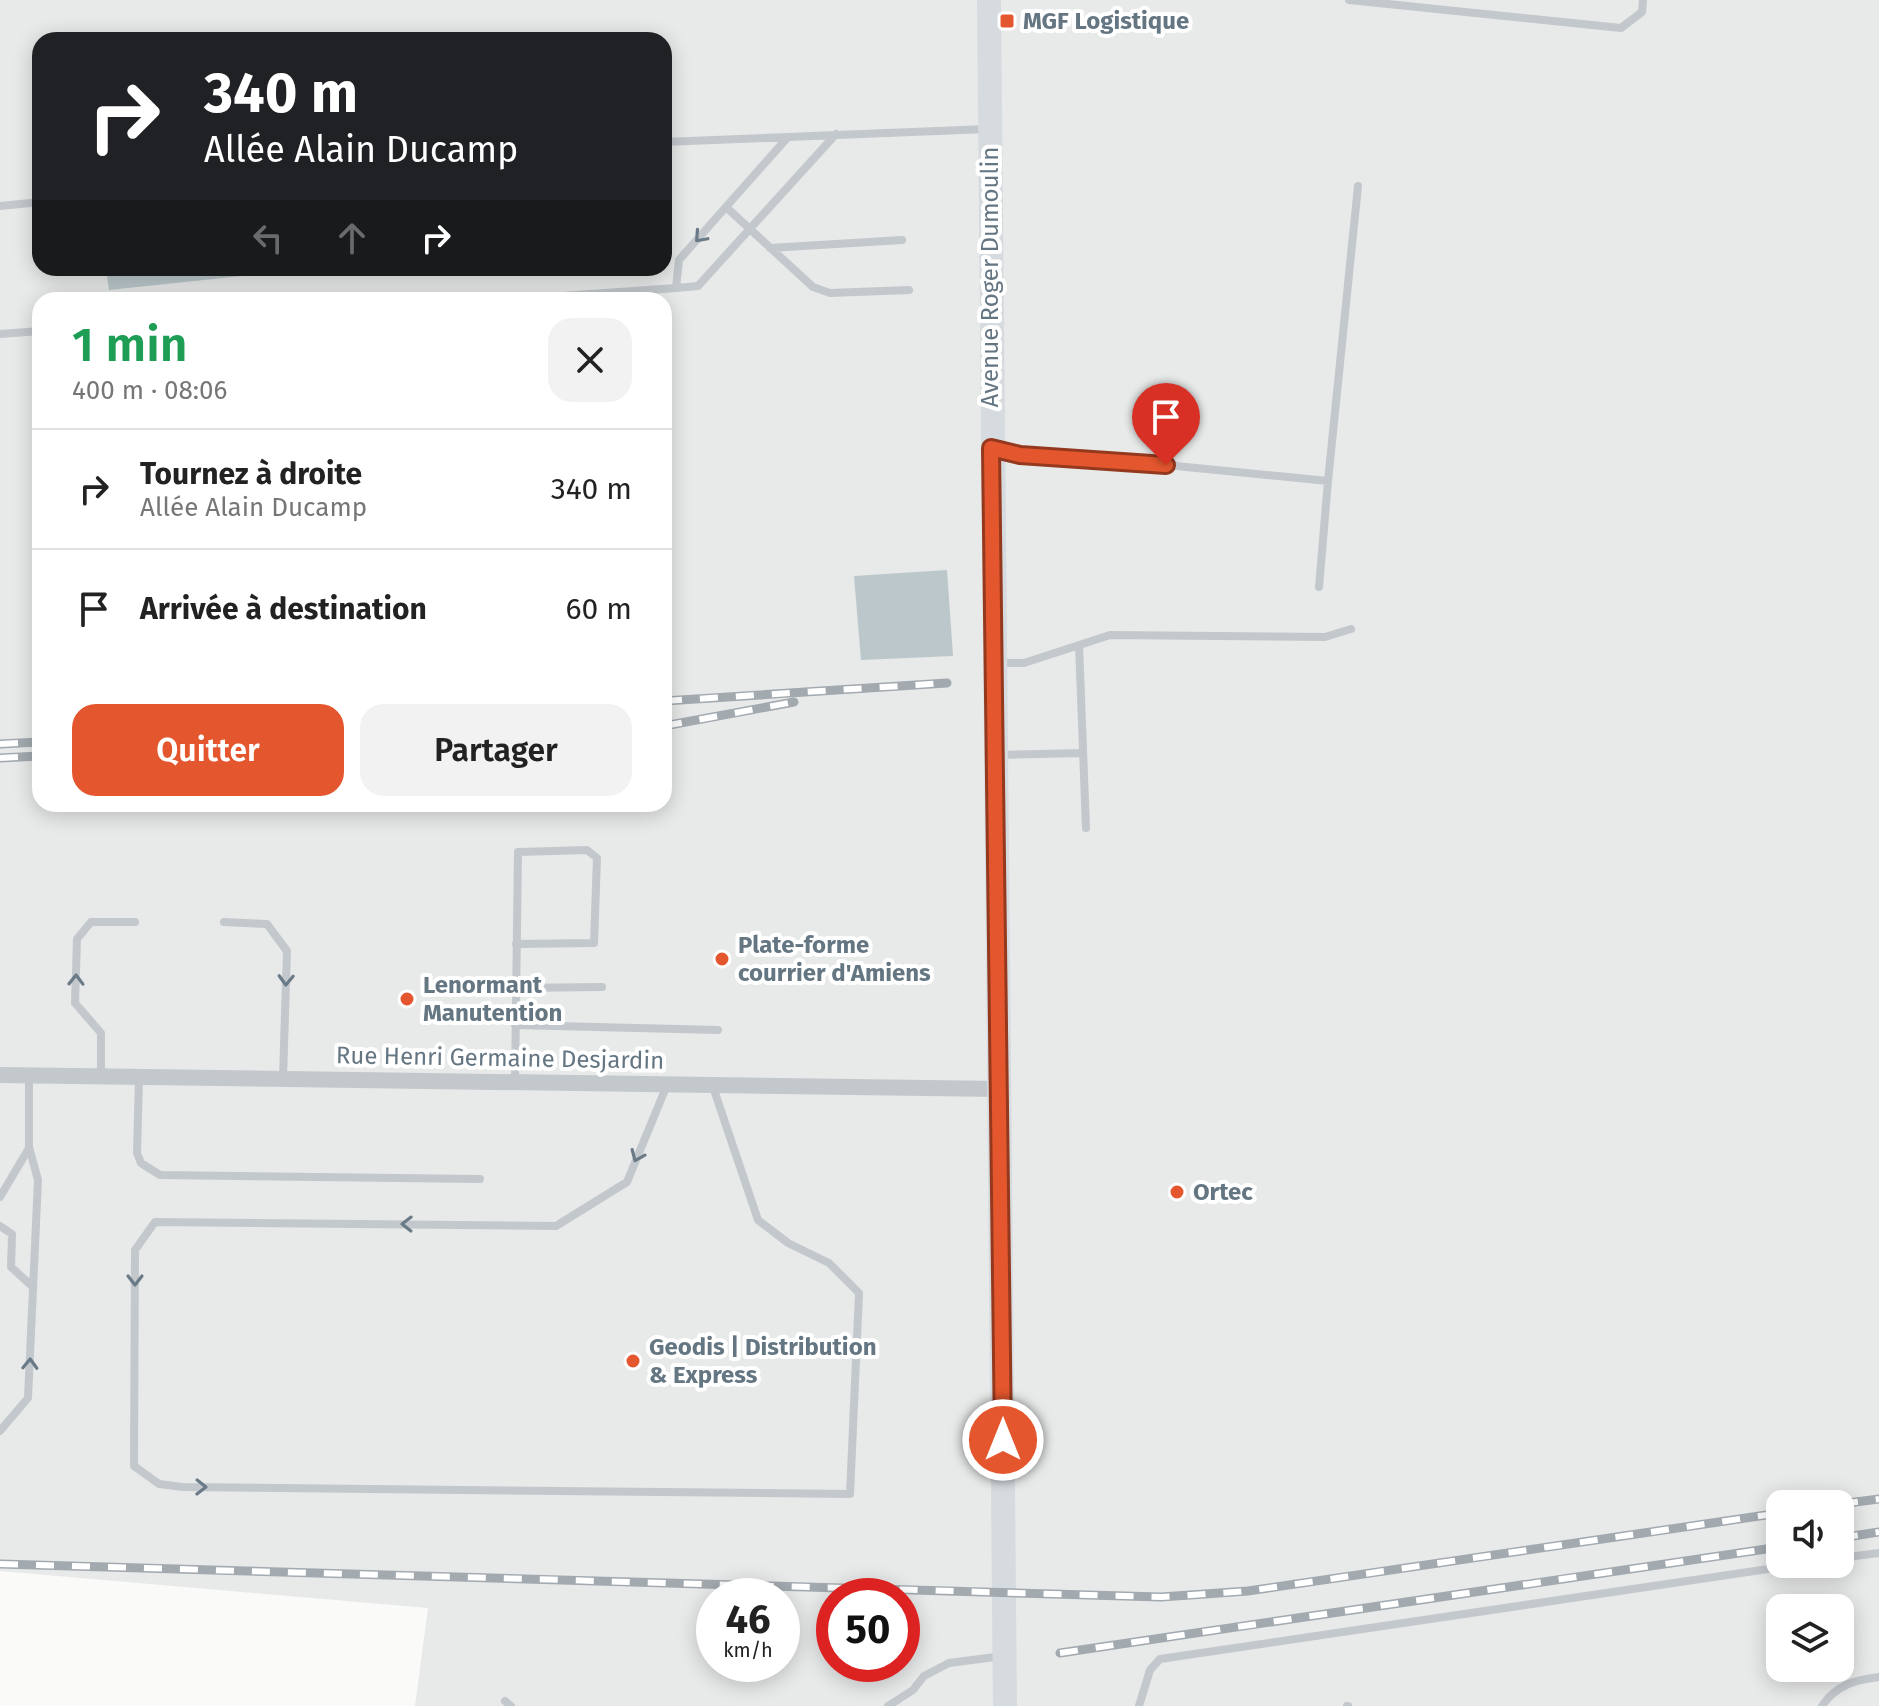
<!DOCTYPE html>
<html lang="fr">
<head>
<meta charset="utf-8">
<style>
  :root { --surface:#fff; --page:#f2f2f2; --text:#222; --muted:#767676; --line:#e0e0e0; --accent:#e4572e }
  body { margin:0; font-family:"Fira Sans",sans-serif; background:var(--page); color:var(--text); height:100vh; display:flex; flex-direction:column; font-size:30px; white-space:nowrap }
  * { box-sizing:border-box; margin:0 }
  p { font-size:26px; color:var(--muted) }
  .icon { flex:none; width:44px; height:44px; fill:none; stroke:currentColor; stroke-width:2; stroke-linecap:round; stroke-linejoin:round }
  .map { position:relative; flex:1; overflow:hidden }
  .sheet { position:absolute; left:32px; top:292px; width:640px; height:520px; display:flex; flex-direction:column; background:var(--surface); border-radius:24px; box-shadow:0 4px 20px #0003 }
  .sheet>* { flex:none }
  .hud { position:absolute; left:32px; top:32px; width:640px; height:244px; border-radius:24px; box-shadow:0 4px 20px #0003; background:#202124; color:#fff; overflow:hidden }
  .buttons { position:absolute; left:1766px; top:1490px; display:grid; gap:16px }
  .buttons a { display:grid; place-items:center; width:88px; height:88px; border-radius:16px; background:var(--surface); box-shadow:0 4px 20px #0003; font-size:40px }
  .speed { position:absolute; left:696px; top:1578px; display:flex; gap:16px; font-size:40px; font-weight:700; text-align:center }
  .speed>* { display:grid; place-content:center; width:104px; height:104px; border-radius:50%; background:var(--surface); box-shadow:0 4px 20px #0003; line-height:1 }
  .speed small { font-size:20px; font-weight:400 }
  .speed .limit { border:12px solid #d22; background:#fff; color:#111 }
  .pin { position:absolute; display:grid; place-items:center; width:68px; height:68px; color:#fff; margin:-82px -34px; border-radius:50% 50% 50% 0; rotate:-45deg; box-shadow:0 0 8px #0007 }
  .pin .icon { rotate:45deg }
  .me { position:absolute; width:88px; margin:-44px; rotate:0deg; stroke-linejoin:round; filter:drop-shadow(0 0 6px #0008) }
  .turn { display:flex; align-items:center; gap:28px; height:168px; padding:0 40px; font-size:36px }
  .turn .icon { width:104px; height:104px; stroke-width:2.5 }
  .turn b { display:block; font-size:56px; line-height:68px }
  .lanes { display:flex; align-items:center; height:76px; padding:0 40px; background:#0003; justify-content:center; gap:40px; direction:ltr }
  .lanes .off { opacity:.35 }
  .round { display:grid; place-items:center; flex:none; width:84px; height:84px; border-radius:24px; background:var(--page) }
  .overview { display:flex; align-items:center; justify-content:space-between; height:136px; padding:0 40px }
  h1 { font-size:48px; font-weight:600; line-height:60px; color:#1e9e55 }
  .cta { display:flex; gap:16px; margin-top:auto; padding:16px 40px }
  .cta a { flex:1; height:92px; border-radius:24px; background:var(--accent); color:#fff; font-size:32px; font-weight:600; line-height:92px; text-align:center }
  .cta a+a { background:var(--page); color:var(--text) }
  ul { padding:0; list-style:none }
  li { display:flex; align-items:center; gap:24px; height:120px; padding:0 40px; border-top:2px solid var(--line) }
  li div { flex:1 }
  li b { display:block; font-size:30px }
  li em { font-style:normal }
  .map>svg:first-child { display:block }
  .built { fill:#e8e9e9; fill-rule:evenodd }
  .water { fill:#bbc7cb }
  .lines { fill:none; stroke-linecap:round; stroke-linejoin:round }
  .lane { stroke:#c3c8cc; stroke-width:8 }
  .street { stroke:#c3c8cc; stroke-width:16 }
  .secondary { stroke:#d6dbdf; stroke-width:24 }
  .rail-casing { stroke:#a2aab0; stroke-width:9 }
  .rail { stroke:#fff; stroke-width:6; stroke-dasharray:18; stroke-linecap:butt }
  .oneway { stroke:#6a7a87 }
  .route-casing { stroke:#94391e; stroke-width:20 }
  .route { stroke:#e4572e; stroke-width:14 }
  .poi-dot { fill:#e4572e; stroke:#fff; stroke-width:3 }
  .labels { text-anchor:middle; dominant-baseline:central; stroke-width:8; stroke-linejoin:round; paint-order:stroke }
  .poi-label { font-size:24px; font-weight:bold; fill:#657683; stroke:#fff; text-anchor:start }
  .street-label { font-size:24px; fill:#657683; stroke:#fff }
</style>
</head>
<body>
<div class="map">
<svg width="1879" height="1706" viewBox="0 0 1879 1706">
  <rect width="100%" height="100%" fill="#fafaf8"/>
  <path class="built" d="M0,0H1879V1706H415L428,1608L0,1571ZM40,40H664V268H40ZM40,300H664V804H40ZM1780,1504H1840V1564H1780ZM714,1596H782V1664H714ZM834,1596H902V1664H834ZM1780,1608H1840V1668H1780Z"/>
  <path class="water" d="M106,268H317L109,290Z
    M947,570L953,656L861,660L854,576Z"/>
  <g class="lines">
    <path class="lane" d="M1349,0L1621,28L1642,12L1643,0
      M788,137L679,260L676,288L698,286L836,134
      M664,142L987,129
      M0,206L40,202
      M726,207L813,287L830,293L909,290
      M770,248L902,240
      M503,300L676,288
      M0,334L40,331
      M996,449L1020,455L1166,465L1328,481L1319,587
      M1328,481L1358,186
      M1079,645L1086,828
      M996,663H1024L1110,635L1325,637L1351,629
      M1000,755L1083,753
      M224,922L267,924L287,951L283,1078
      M515,988L602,987
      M515,1025L718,1030
      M101,1076V1033L75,1003L77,939L91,922H135
      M139,1078L137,1153L141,1163L160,1175L480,1179
      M515,1082L518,852L587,850L597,858L594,943L516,944
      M667,1085L627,1182L556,1226L155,1222L135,1250L134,1466L159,1484L183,1487L850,1494L859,1293L829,1263L788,1243L758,1220L712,1084
      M0,1197L29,1148
      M0,1226L12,1234L11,1267L33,1287
      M0,1431L28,1398L38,1180L29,1147V1076
      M1840,1558L1879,1553
      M505,1701L511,1706
      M888,1706L913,1690L924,1676L949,1663L1003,1656
      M1139,1706L1150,1670L1160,1659L1802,1564
      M1347,1706H1348
      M1822,1706C1836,1685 1855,1680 1879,1677"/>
    <path class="street" d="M0,1075L999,1089"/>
    <path class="secondary" d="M989,0L1005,1706"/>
    <g class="rail-casing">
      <path id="rail" d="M664,701L947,683
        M664,726L794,702
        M0,744L40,742
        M0,758L40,756
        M1840,1504L1879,1499
        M1840,1538L1879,1532
        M0,1564L1161,1597L1248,1591L1780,1513
        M1060,1653L1780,1547"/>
    </g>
    <use href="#rail" class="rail"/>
  </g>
  <defs><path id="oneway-chevron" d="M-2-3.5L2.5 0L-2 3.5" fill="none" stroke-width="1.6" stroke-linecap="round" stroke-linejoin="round" transform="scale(2)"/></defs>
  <g class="oneway">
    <use href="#oneway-chevron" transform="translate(700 237) rotate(132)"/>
    <use href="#oneway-chevron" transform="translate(76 980) rotate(-89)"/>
    <use href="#oneway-chevron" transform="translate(286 980) rotate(92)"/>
    <use href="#oneway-chevron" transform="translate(637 1156) rotate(113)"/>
    <use href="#oneway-chevron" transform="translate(407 1224) rotate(-179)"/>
    <use href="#oneway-chevron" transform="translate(135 1280) rotate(90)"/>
    <use href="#oneway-chevron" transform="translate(30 1364) rotate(-88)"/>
    <use href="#oneway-chevron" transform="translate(201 1487) rotate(1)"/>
  </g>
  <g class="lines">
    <g class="route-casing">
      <path id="route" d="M1003,1440L991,448L1020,455L1166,465"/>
    </g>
    <use href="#route" class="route"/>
  </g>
  <g class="poi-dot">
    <rect x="999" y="13" width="16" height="16" rx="4"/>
    <circle cx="722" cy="959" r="8"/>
    <circle cx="407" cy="999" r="8"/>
    <circle cx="1177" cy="1192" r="8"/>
    <circle cx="633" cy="1361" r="8"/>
  </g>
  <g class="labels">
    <g class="poi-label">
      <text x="1023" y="21">MGF Logistique</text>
      <text x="738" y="945">Plate-forme<tspan x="738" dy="28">courrier d'Amiens</tspan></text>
      <text x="423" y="985">Lenormant<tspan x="423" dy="28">Manutention</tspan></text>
      <text x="1193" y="1192">Ortec</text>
      <text x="649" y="1347">Geodis | Distribution<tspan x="649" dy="28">&amp; Express</tspan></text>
    </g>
    <g class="street-label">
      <text transform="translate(990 277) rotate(-90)">Avenue Roger Dumoulin</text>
      <text transform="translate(500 1058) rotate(1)">Rue Henri Germaine Desjardin</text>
    </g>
  </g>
</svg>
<div class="buttons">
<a><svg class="icon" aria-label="sound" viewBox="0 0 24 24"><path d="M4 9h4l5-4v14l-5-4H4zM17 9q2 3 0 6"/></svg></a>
<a><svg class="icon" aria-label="layers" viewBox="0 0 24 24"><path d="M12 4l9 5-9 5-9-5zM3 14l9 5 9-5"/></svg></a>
</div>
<div class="speed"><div>46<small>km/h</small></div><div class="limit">50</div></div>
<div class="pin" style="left:1166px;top:465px;background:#d93025"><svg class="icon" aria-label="arrive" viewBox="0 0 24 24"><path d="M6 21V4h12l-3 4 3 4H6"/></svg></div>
<svg class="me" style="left:1003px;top:1440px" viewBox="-20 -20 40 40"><circle r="17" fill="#e4572e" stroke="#fff" stroke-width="3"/><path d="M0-11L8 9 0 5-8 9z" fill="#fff"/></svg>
<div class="hud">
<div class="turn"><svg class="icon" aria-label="right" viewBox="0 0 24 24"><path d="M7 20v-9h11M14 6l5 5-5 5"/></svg><div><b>340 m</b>Allée Alain Ducamp</div></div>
<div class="lanes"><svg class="icon off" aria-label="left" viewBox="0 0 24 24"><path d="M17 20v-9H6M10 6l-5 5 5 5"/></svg><svg class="icon off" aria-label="ahead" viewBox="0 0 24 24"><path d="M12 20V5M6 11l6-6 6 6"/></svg><svg class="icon" aria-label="right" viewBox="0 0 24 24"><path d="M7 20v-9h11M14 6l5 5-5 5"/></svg></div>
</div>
<section class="sheet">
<div class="overview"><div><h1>1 min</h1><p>400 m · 08:06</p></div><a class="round"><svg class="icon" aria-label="close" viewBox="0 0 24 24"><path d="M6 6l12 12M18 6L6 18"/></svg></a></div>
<ul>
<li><svg class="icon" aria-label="right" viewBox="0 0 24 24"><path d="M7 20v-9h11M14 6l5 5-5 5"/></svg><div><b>Tournez à droite</b><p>Allée Alain Ducamp</p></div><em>340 m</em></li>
<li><svg class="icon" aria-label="arrive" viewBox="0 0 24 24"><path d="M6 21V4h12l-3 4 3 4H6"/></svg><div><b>Arrivée à destination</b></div><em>60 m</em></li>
</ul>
<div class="cta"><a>Quitter</a><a>Partager</a></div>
</section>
</div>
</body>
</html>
